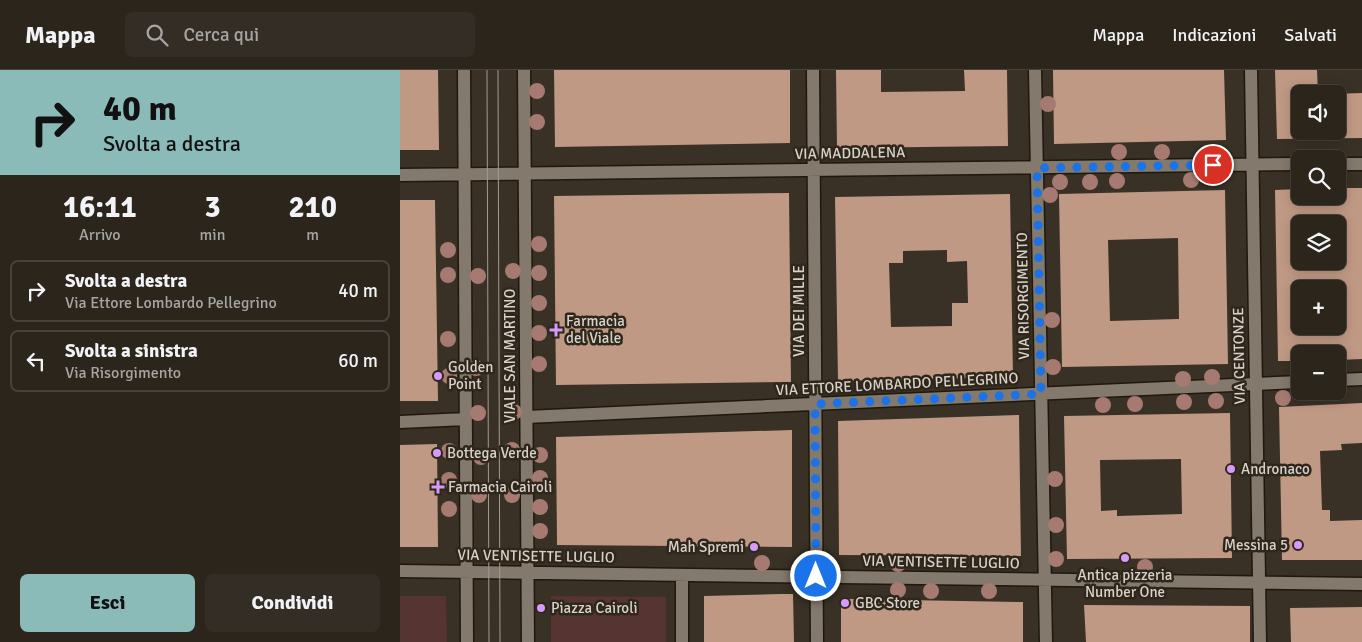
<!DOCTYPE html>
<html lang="it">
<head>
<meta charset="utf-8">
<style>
  :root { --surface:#2b251c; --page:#332d25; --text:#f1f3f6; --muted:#a6a5a3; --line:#47423b; --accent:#8bbbb9 }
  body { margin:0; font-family:Signika,sans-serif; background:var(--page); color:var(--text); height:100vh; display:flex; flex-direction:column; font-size:19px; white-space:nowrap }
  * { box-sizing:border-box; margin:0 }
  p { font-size:16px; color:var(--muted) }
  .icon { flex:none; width:28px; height:28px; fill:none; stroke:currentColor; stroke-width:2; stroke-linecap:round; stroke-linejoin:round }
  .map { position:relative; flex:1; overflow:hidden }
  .details { display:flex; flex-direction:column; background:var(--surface); width:400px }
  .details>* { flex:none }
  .hud { background:#8bbbb9; color:#111; overflow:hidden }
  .buttons { position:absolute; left:891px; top:15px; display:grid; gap:10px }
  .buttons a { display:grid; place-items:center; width:55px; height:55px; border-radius:8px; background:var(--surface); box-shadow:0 2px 12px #0003,0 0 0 1px var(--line); font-size:25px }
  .pin { position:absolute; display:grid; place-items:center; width:42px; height:42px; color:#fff; margin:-21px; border:2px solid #fff; border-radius:50%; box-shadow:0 1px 5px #0007 }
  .me { position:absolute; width:55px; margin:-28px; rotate:0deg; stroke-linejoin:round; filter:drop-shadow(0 0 4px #0008) }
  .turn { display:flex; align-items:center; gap:18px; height:105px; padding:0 20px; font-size:22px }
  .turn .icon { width:65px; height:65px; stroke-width:2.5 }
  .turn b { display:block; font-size:35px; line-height:42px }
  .eta { display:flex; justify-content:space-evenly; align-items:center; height:85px; text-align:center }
  .eta b { font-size:30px; font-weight:800; line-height:35px }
  .cta { display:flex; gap:10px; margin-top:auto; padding:10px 20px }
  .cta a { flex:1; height:58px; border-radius:8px; background:var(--accent); color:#111; font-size:20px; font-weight:800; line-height:58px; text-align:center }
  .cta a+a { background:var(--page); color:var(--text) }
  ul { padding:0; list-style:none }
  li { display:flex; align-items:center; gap:15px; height:62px; margin:0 10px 8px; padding:0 10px; border:2px solid var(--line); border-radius:8px }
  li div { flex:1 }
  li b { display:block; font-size:19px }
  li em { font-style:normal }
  header { display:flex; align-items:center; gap:30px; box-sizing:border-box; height:70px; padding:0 25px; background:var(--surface); border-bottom:1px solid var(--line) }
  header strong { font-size:24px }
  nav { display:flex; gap:28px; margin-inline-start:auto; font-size:18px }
  .search { width:350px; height:45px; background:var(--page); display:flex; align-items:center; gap:12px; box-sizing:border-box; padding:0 18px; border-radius:8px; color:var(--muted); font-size:19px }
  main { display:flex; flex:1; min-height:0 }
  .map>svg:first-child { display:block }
  .green { fill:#553431 }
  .building { fill:#c09984; fill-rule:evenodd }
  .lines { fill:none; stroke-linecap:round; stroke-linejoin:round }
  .street-casing { stroke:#20180e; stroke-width:15 }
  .street { stroke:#83796c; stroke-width:12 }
  .tram { stroke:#a29b92; stroke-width:1 }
  .tree { fill:#a67a71 }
  .route { stroke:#1a73e8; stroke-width:9; stroke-dasharray:0 16.2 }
  .poi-dot { fill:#d69bfa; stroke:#2f271b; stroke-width:2 }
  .labels { text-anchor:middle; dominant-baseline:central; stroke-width:5; stroke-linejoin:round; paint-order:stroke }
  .street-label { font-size:15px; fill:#d7d1ca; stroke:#2f271b }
  .poi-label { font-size:15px; fill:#d7d1ca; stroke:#2f271b; text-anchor:start }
</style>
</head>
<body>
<header>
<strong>Mappa</strong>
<div class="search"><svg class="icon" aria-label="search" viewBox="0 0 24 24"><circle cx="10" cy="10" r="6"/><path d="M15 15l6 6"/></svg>Cerca qui</div>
<nav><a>Mappa</a><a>Indicazioni</a><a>Salvati</a></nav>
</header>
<main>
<section class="details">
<div class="hud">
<div class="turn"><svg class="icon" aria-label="right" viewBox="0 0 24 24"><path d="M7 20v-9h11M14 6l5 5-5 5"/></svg><div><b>40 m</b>Svolta a destra</div></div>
</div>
<div class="eta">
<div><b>16:11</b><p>Arrivo</p></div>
<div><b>3</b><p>min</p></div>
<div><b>210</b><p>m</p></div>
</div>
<ul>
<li><svg class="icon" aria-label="right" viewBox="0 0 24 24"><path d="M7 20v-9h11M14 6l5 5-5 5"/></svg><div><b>Svolta a destra</b><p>Via Ettore Lombardo Pellegrino</p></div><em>40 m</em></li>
<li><svg class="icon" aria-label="left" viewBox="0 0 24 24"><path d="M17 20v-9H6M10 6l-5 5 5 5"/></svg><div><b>Svolta a sinistra</b><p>Via Risorgimento</p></div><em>60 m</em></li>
</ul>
<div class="cta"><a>Esci</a><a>Condividi</a></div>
</section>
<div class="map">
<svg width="962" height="572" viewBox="0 0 962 572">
  <rect width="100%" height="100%" fill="#393125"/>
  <path class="green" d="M0,526H46L47,572H0Z
    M151,526L266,527V572H151Z"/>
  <path class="building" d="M0,0H38L39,80H0Z
    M154,0H390V73L155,77Z
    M436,0H481V22L565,21L564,0H607L608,76L437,78Z
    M653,0H824L826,70L654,74Z
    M875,0H917L918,24H900V61H938V24H931L962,23V68L877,69Z
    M938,118H962V289L938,290V284H900V291H878L875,120L900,119V126H938ZM900,154H938V191H900ZM900,219H938V256H900Z
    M825,120L828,294L662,297L659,124ZM778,168L779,249L710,251L708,170Z
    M389,123L391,312L156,315L154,126Z
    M610,124L613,307L438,311L435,127ZM547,180V192L567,191L568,233H552V256L491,257L489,193H503V181Z
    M0,130H35L38,331H0Z
    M962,333V373L941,374L942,380L920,381L922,440H930V451L962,450V490H882L879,337Z
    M830,343L832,488L667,489L664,346ZM781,389L782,444L717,446V440L701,441L700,390Z
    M619,345L621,486L439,485L438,351Z
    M392,360V477L157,475L156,367Z
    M37,374L38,477H0V375Z
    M381,524H393L394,572H304V526Z
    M448,529L623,532V572H441V537Z
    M684,535L850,536V572H686Z
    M962,537V572H891L890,538Z"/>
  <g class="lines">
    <g class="street-casing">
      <path id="street" d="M64,0L67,572
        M124,0L128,572
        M413,0L417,572
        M635,0L646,572
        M851,0L860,572
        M938,94H962
        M0,105L900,94
        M938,310L962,309
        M126,347L900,312
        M0,352L66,349
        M0,501L962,514
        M282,572V505"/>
    </g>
    <use href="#street" class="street"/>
    <path class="tram" d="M87,0L89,572
      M98,0L100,572"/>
  </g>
  <g class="tree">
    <circle cx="137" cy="21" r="8"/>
    <circle cx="648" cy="34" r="8"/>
    <circle cx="137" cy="52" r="8"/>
    <circle cx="719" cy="82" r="8"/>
    <circle cx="762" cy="82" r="8"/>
    <circle cx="791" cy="110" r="8"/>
    <circle cx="717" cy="111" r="8"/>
    <circle cx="660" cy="112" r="8"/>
    <circle cx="690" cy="112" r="8"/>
    <circle cx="650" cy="125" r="8"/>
    <circle cx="139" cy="174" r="8"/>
    <circle cx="48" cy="180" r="8"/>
    <circle cx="113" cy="201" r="8"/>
    <circle cx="139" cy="203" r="8"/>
    <circle cx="48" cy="205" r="8"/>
    <circle cx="78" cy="206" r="8"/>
    <circle cx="139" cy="233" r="8"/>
    <circle cx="652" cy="250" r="8"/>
    <circle cx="139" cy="263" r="8"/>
    <circle cx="48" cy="269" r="8"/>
    <circle cx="139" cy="294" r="8"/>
    <circle cx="653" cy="297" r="8"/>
    <circle cx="76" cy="298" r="8"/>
    <circle cx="49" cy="306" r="8"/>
    <circle cx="812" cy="307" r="8"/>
    <circle cx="783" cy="309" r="8"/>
    <circle cx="883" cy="328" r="8"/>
    <circle cx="816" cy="331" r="8"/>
    <circle cx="784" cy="332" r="8"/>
    <circle cx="735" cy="334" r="8"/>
    <circle cx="703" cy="335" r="8"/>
    <circle cx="114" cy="342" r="8"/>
    <circle cx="78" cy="343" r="8"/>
    <circle cx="112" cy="380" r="8"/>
    <circle cx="49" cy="381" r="8"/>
    <circle cx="140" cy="385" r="8"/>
    <circle cx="81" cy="387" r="8"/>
    <circle cx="140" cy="408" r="8"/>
    <circle cx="655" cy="409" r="8"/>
    <circle cx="49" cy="410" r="8"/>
    <circle cx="79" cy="425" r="8"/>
    <circle cx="112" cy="425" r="8"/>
    <circle cx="140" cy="437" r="8"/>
    <circle cx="49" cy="439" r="8"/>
    <circle cx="656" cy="455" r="8"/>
    <circle cx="140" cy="461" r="8"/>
    <circle cx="656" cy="489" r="8"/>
    <circle cx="362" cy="493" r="8"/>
    <circle cx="498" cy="494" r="8"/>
    <circle cx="745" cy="497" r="8"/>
    <circle cx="498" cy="520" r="8"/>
    <circle cx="531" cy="521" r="8"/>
    <circle cx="589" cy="521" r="8"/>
  </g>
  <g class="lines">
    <path class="route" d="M416,506L415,334L641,324L637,98L813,95"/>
  </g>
  <g class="poi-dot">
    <path d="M153.5 252.5h5v5h5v5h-5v5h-5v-5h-5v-5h5z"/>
    <circle cx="38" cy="306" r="5"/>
    <circle cx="37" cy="383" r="5"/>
    <circle cx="831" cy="399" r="5"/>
    <path d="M35.5 409.5h5v5h5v5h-5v5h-5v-5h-5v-5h5z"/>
    <circle cx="898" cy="475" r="5"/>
    <circle cx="354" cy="477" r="5"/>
    <circle cx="725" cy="488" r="5"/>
    <circle cx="445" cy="533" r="5"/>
    <circle cx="141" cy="538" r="5"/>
  </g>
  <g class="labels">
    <g class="street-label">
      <text transform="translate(450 83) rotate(-1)">VIA MADDALENA</text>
      <text transform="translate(623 226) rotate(-91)">VIA RISORGIMENTO</text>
      <text transform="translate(399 241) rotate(-90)">VIA DEI MILLE</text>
      <text transform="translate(110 286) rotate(-90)">VIALE SAN MARTINO</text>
      <text transform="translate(839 286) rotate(-91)">VIA CENTONZE</text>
      <text transform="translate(497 314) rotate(-3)">VIA ETTORE LOMBARDO PELLEGRINO</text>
      <text transform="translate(136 486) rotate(1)">VIA VENTISETTE LUGLIO</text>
      <text transform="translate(541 492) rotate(1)">VIA VENTISETTE LUGLIO</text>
    </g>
    <g class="poi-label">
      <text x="166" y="251">Farmacia<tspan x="166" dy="17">del Viale</tspan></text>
      <text x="48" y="297">Golden<tspan x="48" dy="17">Point</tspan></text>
      <text x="47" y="383">Bottega Verde</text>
      <text x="841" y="399">Andronaco</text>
      <text x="48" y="417">Farmacia Cairoli</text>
      <text x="888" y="475" text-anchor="end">Messina 5</text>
      <text x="344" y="477" text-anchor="end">Mah Spremi</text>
      <text x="725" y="505" text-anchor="middle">Antica pizzeria<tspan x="725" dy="17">Number One</tspan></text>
      <text x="455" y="533">GBC Store</text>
      <text x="151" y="538">Piazza Cairoli</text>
    </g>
  </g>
</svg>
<div class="buttons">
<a><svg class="icon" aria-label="sound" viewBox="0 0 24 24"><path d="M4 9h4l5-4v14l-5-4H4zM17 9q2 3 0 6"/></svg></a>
<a><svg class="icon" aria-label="search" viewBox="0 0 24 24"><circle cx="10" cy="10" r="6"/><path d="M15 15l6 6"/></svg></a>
<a><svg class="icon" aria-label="layers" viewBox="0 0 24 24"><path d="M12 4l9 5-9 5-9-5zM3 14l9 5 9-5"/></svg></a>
<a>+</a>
<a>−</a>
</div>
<div class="pin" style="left:813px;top:95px;background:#d93025"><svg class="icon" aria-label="arrive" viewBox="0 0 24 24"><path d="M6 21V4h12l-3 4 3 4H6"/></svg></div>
<svg class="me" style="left:416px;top:506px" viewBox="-20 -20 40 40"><circle r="17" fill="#1a73e8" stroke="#fff" stroke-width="3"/><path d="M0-11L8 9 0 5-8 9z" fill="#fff"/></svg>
</div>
</main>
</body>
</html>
